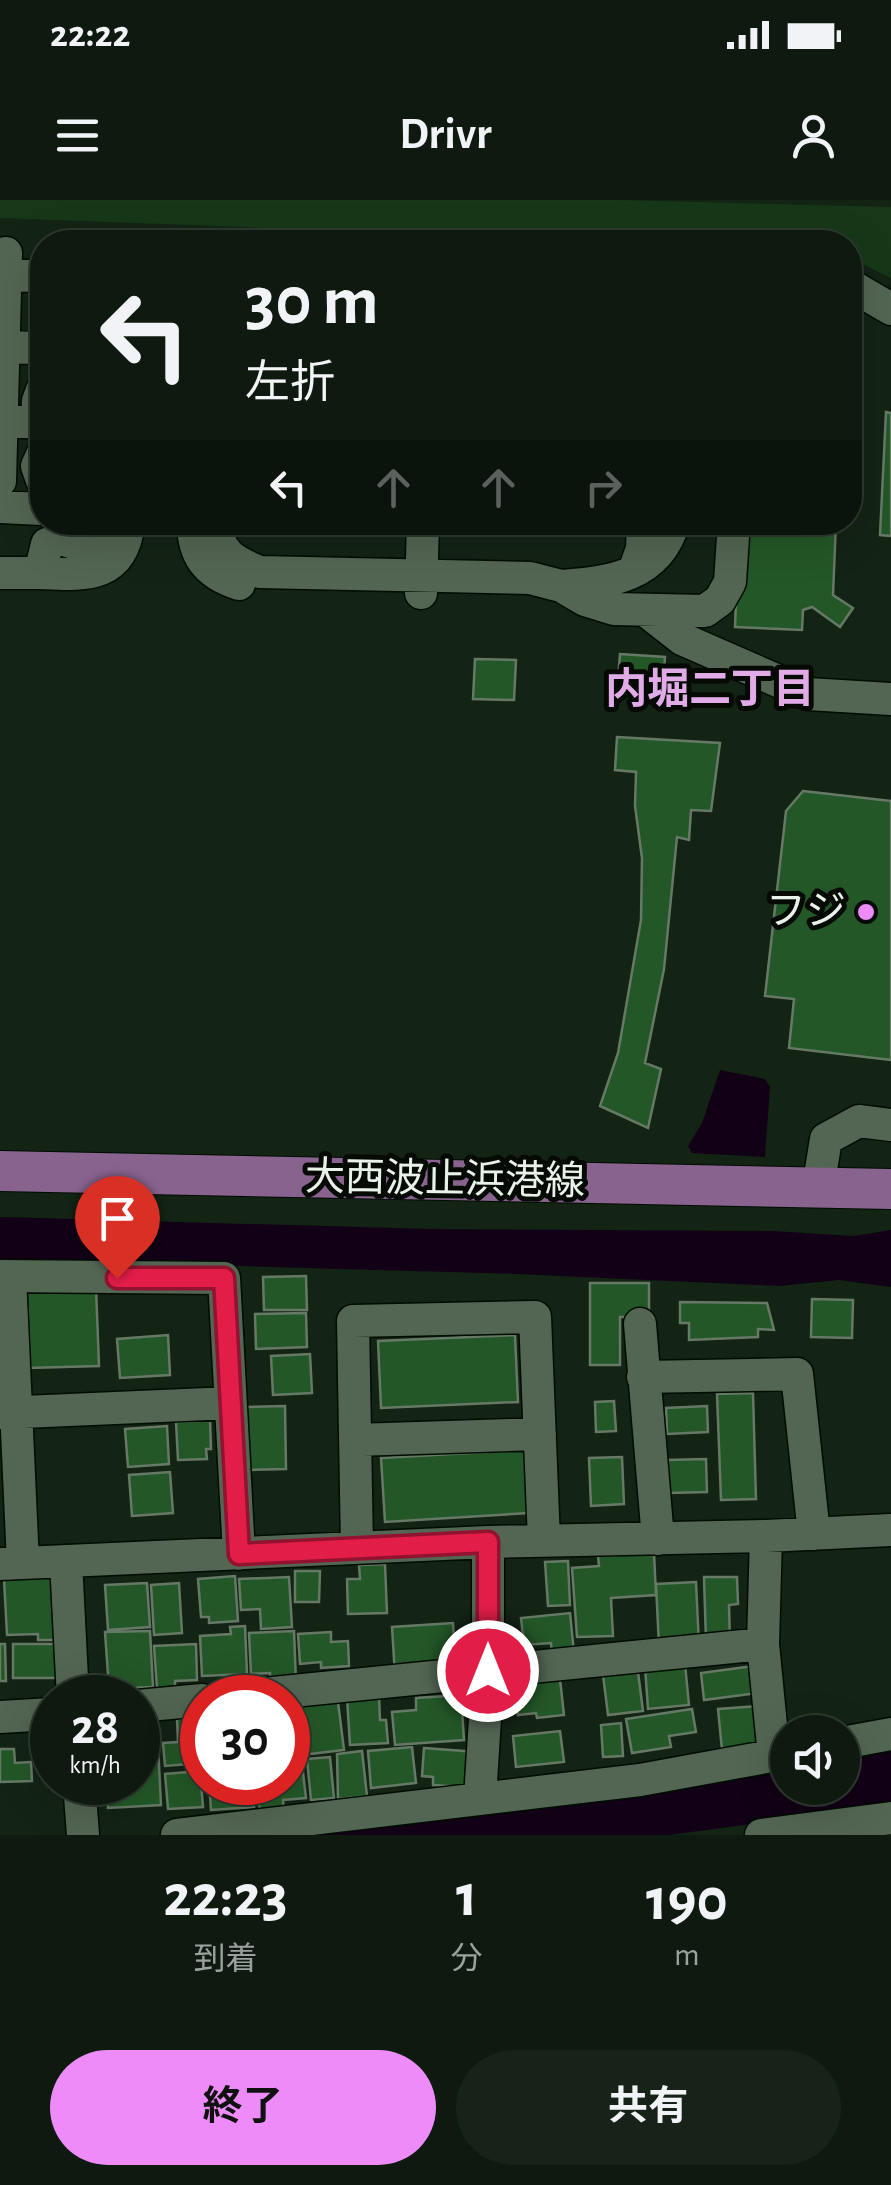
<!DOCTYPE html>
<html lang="ja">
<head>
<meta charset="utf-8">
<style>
  :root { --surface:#0e1a0f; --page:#172318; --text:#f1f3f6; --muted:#9ba19e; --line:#2e382f; --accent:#ed8cf9 }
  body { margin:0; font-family:"Alegreya Sans","Noto Sans JP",sans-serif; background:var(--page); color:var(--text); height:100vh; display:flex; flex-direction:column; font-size:38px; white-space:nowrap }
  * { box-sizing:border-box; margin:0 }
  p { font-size:32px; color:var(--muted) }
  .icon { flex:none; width:55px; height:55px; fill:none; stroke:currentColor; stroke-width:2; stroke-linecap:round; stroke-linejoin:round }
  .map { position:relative; height:1635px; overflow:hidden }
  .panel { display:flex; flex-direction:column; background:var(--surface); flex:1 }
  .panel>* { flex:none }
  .hud { position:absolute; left:30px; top:30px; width:832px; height:305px; border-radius:40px; box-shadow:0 10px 40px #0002,0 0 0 2px var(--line); background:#0e1a0f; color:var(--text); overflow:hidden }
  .buttons { position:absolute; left:770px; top:1515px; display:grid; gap:20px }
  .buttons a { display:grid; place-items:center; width:90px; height:90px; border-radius:50%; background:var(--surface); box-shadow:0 10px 40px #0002,0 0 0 2px var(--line); font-size:50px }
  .speed { position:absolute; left:30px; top:1475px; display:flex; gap:20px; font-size:50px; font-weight:700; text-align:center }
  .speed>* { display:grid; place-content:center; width:130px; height:130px; border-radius:50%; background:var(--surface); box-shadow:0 10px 40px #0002,0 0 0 2px var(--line); line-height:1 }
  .speed small { font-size:25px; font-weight:400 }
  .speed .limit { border:15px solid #d22; background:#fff; color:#111 }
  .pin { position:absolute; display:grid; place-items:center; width:85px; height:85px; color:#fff; margin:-102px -42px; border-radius:50% 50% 50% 0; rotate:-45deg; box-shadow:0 0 10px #0007 }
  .pin .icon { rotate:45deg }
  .me { position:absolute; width:110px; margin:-55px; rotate:0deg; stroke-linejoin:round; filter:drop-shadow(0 0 8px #0008) }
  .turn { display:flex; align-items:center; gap:35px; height:210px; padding:0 50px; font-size:45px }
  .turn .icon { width:130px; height:130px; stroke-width:2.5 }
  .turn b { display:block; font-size:70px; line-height:85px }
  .lanes { display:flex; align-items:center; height:95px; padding:0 50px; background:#0003; justify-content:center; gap:50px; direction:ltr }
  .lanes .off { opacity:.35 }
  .eta { display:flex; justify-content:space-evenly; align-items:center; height:170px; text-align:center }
  .eta b { font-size:60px; font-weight:700; line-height:70px }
  .button { display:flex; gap:20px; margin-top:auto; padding:20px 50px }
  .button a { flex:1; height:115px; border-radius:60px; background:var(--accent); color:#111; font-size:40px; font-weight:700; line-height:115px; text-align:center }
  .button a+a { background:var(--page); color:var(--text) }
  .status { display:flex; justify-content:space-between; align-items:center; height:70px; padding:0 50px; background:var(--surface); direction:ltr }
  .status svg { height:28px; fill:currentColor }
  header { display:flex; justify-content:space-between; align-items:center; height:130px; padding:0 50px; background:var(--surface); font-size:45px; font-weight:700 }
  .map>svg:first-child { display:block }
  .green { fill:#163818 }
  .water { fill:#120016 }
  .building { fill:#235727; stroke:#667966; stroke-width:2.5 }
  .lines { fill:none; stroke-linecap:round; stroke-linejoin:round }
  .minor-casing { stroke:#010c02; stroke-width:35 }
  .major-casing { stroke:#010c02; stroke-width:42 }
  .minor { stroke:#536553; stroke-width:32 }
  .major { stroke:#88638e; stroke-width:40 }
  .route-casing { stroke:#92132f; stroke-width:25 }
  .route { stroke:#e11d48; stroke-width:18 }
  .poi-dot { fill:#ed8cf9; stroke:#050a05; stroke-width:4 }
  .labels { text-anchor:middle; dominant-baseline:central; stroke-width:10; stroke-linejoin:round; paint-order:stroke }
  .poi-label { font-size:40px; fill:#e8f2e8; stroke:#050a05; text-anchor:end }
  .street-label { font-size:40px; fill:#e8f2e8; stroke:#050a05 }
  .neighbourhood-label { font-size:42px; font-weight:bold; fill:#e1abe7; stroke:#050a05 }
</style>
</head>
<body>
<div class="status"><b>22:22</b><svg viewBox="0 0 49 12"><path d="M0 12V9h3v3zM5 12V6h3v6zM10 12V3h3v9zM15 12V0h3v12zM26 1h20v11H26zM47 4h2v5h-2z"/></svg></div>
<header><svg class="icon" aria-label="menu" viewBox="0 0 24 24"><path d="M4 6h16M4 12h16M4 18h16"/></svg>Drivr<svg class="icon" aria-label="person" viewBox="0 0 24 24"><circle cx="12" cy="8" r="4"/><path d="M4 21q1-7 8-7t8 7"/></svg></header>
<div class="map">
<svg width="891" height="1635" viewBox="0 0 891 1635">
  <rect width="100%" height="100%" fill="#132314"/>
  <path class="green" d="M0,0H619L891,7V78L850,58V42H640L0,18Z"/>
  <path class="water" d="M720,870L765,879L770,887L765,957L692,953L688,946L702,923Z
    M0,1017L430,1029L773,1031L854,1036L891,1030V1087L839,1080L779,1086L516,1074L0,1059Z
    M891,1546V1605L669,1635H270L787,1560L788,1588H842L843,1552Z"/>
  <path class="building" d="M886,212L891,213V336L880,335Z
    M739,322H836L833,395L853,408L840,427L812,407L803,410L802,430L735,427Z
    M620,454L665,457L663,483L618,479Z
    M475,459L516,460L514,500L473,499Z
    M617,537L720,543L711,611L691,610L689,640L677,637L664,769L645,863L661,869L648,928L600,906L618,853L641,720L642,658L635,606L636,572L615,570Z
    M803,591L891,601V860L789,848L794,799L765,796L786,611Z
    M306,1076L307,1110H264L263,1077Z
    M590,1083H649V1117H620V1165H590Z
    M96,1087L99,1166L28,1168L25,1089Z
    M812,1099L853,1100L852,1138L811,1137Z
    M680,1102L767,1103L774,1130L758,1129V1137L689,1140V1123H680Z
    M306,1113L307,1147L256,1149L255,1114Z
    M168,1135L170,1175L120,1178L117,1139Z
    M515,1135L518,1202L381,1208L378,1141Z
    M310,1154L312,1193L273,1195L271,1156Z
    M753,1193L756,1299L721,1300L717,1194Z
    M614,1201L616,1231L596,1232L595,1202Z
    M285,1206L286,1269L248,1270L246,1207Z
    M707,1206L708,1232L667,1234L666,1208Z
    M210,1220L211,1249H206L207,1259L178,1260L176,1222Z
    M167,1226L169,1264L128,1267L125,1229Z
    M524,1250L529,1313L385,1322L381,1258Z
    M622,1257L624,1304L591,1306L589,1258Z
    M706,1259L707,1292L668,1293L666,1260Z
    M170,1272L173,1313L132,1316L129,1275Z
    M654,1353L656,1395L611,1398L613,1436L577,1437L572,1368L599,1366L598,1356Z
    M568,1361L570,1405L548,1406L545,1362Z
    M385,1364L387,1413L348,1414L347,1379H360L359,1365Z
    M54,1371L57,1440H38V1434L7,1435L4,1379Z
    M295,1371H320L319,1402H295Z
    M235,1376L238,1421L209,1423V1417H201L198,1379Z
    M289,1377L292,1427L261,1429L260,1409L241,1410L239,1379Z
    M704,1377H737L738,1404L729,1405L730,1441L706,1442Z
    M696,1382L699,1445L659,1447L656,1384Z
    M147,1383L150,1427L108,1430L105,1385Z
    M179,1383L182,1433L154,1435L151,1385Z
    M570,1413L574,1453L552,1456L551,1443L524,1445L521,1418Z
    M453,1423L456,1471L395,1475L392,1427Z
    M245,1426L247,1474L202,1476L200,1436L231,1434L230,1427Z
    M150,1431L153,1487L109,1489L105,1432Z
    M294,1431L296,1483L270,1484V1473L251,1474L249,1433Z
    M331,1432V1442L348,1441L349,1466L321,1468V1462L300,1464L298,1434Z
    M0,1444H5L6,1481H0Z
    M13,1444H60V1478H13Z
    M196,1444L197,1480L175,1481V1487L157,1488L154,1446Z
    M685,1464L689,1505L648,1509L645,1467Z
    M754,1466L758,1493L704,1500L701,1473Z
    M638,1472L643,1511L608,1515L603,1475Z
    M560,1479L564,1515L537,1518L536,1513L518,1515L514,1485Z
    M461,1495L464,1540L395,1545L392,1512L416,1510V1498Z
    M379,1496L380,1520H386L388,1543L350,1545L347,1498Z
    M338,1502L344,1550L301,1555L295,1507Z
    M758,1506L762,1547L722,1550L718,1509Z
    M295,1507L299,1561L288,1562V1508Z
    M692,1509L696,1532L669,1536L671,1547L632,1553L626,1519Z
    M198,1517L201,1563L165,1566L163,1543L178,1542L177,1519Z
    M621,1523L623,1556L603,1557L601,1525Z
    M560,1531L564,1562L516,1567L513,1536Z
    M158,1544L161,1605L108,1608L107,1582H138V1545Z
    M412,1547L416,1583L371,1588L368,1551Z
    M424,1548L477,1552L475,1588L433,1585V1577L422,1576Z
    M0,1549H14L15,1563L31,1562L32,1581L0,1582Z
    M362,1551L367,1596L338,1599L337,1554Z
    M330,1557L334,1598L311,1600L307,1559Z
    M302,1564L306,1598L283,1600L284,1610L260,1612L257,1582H288V1566Z
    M200,1571L203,1607L168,1609L165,1574Z
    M209,1582H253L254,1607L211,1610Z"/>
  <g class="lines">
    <g class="minor-casing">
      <path id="minor" d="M0,75L42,76
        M850,85L891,109
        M0,147L42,148
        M0,222H42
        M37,222L38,201L42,190
        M42,255L37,266L42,280
        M0,281L6,53
        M0,307L42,309
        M193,322C193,356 207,374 239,384
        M216,322C217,353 234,362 260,372L530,378L561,386L585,400L614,409L705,411L720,400L730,382L734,322
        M634,371L642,349L643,322
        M0,373H40L47,344L61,339L86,347L96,337L98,322
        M40,373C85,375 123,379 129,322
        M562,386C610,382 658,377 674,322
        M421,393L423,322
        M645,410L682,439L808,494L891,499
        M818,988L826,939L859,921L891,925
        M0,1076L224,1078L239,1354
        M10,1077L23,1363
        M640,1124L658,1339
        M643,1177L797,1174L814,1334
        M0,1213L230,1203
        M355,1240L540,1234
        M766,1336L763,1444L774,1556
        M357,1347L353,1121L535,1117L544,1340
        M66,1361L73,1498
        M0,1364L488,1342L766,1336L891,1330
        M223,1498L763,1444
        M138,1506L202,1500
        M0,1517L52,1514
        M842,1543L891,1534
        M79,1582L83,1635
        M480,1598L488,1471V1342
        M177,1635L640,1580L788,1553
        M761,1635L891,1618"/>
    </g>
    <g class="major-casing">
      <path id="major" d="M0,971L891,989"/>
    </g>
    <use href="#minor" class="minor"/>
    <use href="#major" class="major"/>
  </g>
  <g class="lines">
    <g class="route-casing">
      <path id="route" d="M117,1078H224L239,1354L488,1342V1471"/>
    </g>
    <use href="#route" class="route"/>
  </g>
  <circle class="poi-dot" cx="866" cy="712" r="10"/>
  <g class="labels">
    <g class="poi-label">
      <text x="846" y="712">フジ</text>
    </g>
    <g class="street-label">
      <text transform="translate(445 980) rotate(1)">大西波止浜港線</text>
    </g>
    <g class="neighbourhood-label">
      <text x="710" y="490">内堀二丁目</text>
    </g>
  </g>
</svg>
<div class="buttons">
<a><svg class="icon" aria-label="sound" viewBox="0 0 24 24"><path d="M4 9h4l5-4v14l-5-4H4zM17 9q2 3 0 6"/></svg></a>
</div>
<div class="speed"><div>28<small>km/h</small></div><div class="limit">30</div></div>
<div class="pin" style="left:117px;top:1078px;background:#d93025"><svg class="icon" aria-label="arrive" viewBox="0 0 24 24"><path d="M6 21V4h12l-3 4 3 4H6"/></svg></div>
<svg class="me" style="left:488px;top:1471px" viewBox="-20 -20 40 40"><circle r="17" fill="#e11d48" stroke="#fff" stroke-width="3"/><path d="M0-11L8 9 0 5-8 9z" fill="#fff"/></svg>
<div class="hud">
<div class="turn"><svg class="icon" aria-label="left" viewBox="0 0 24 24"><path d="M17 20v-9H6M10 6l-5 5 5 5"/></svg><div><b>30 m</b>左折</div></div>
<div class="lanes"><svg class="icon" aria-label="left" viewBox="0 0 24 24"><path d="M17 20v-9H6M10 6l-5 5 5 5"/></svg><svg class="icon off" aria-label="ahead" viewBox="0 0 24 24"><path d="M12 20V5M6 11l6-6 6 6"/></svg><svg class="icon off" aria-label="ahead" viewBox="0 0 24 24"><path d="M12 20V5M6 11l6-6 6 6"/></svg><svg class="icon off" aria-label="right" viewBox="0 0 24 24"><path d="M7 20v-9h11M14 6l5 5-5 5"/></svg></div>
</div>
</div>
<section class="panel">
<div class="eta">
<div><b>22:23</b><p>到着</p></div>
<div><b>1</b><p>分</p></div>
<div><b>190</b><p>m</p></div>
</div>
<div class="button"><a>終了</a><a>共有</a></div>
</section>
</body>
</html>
